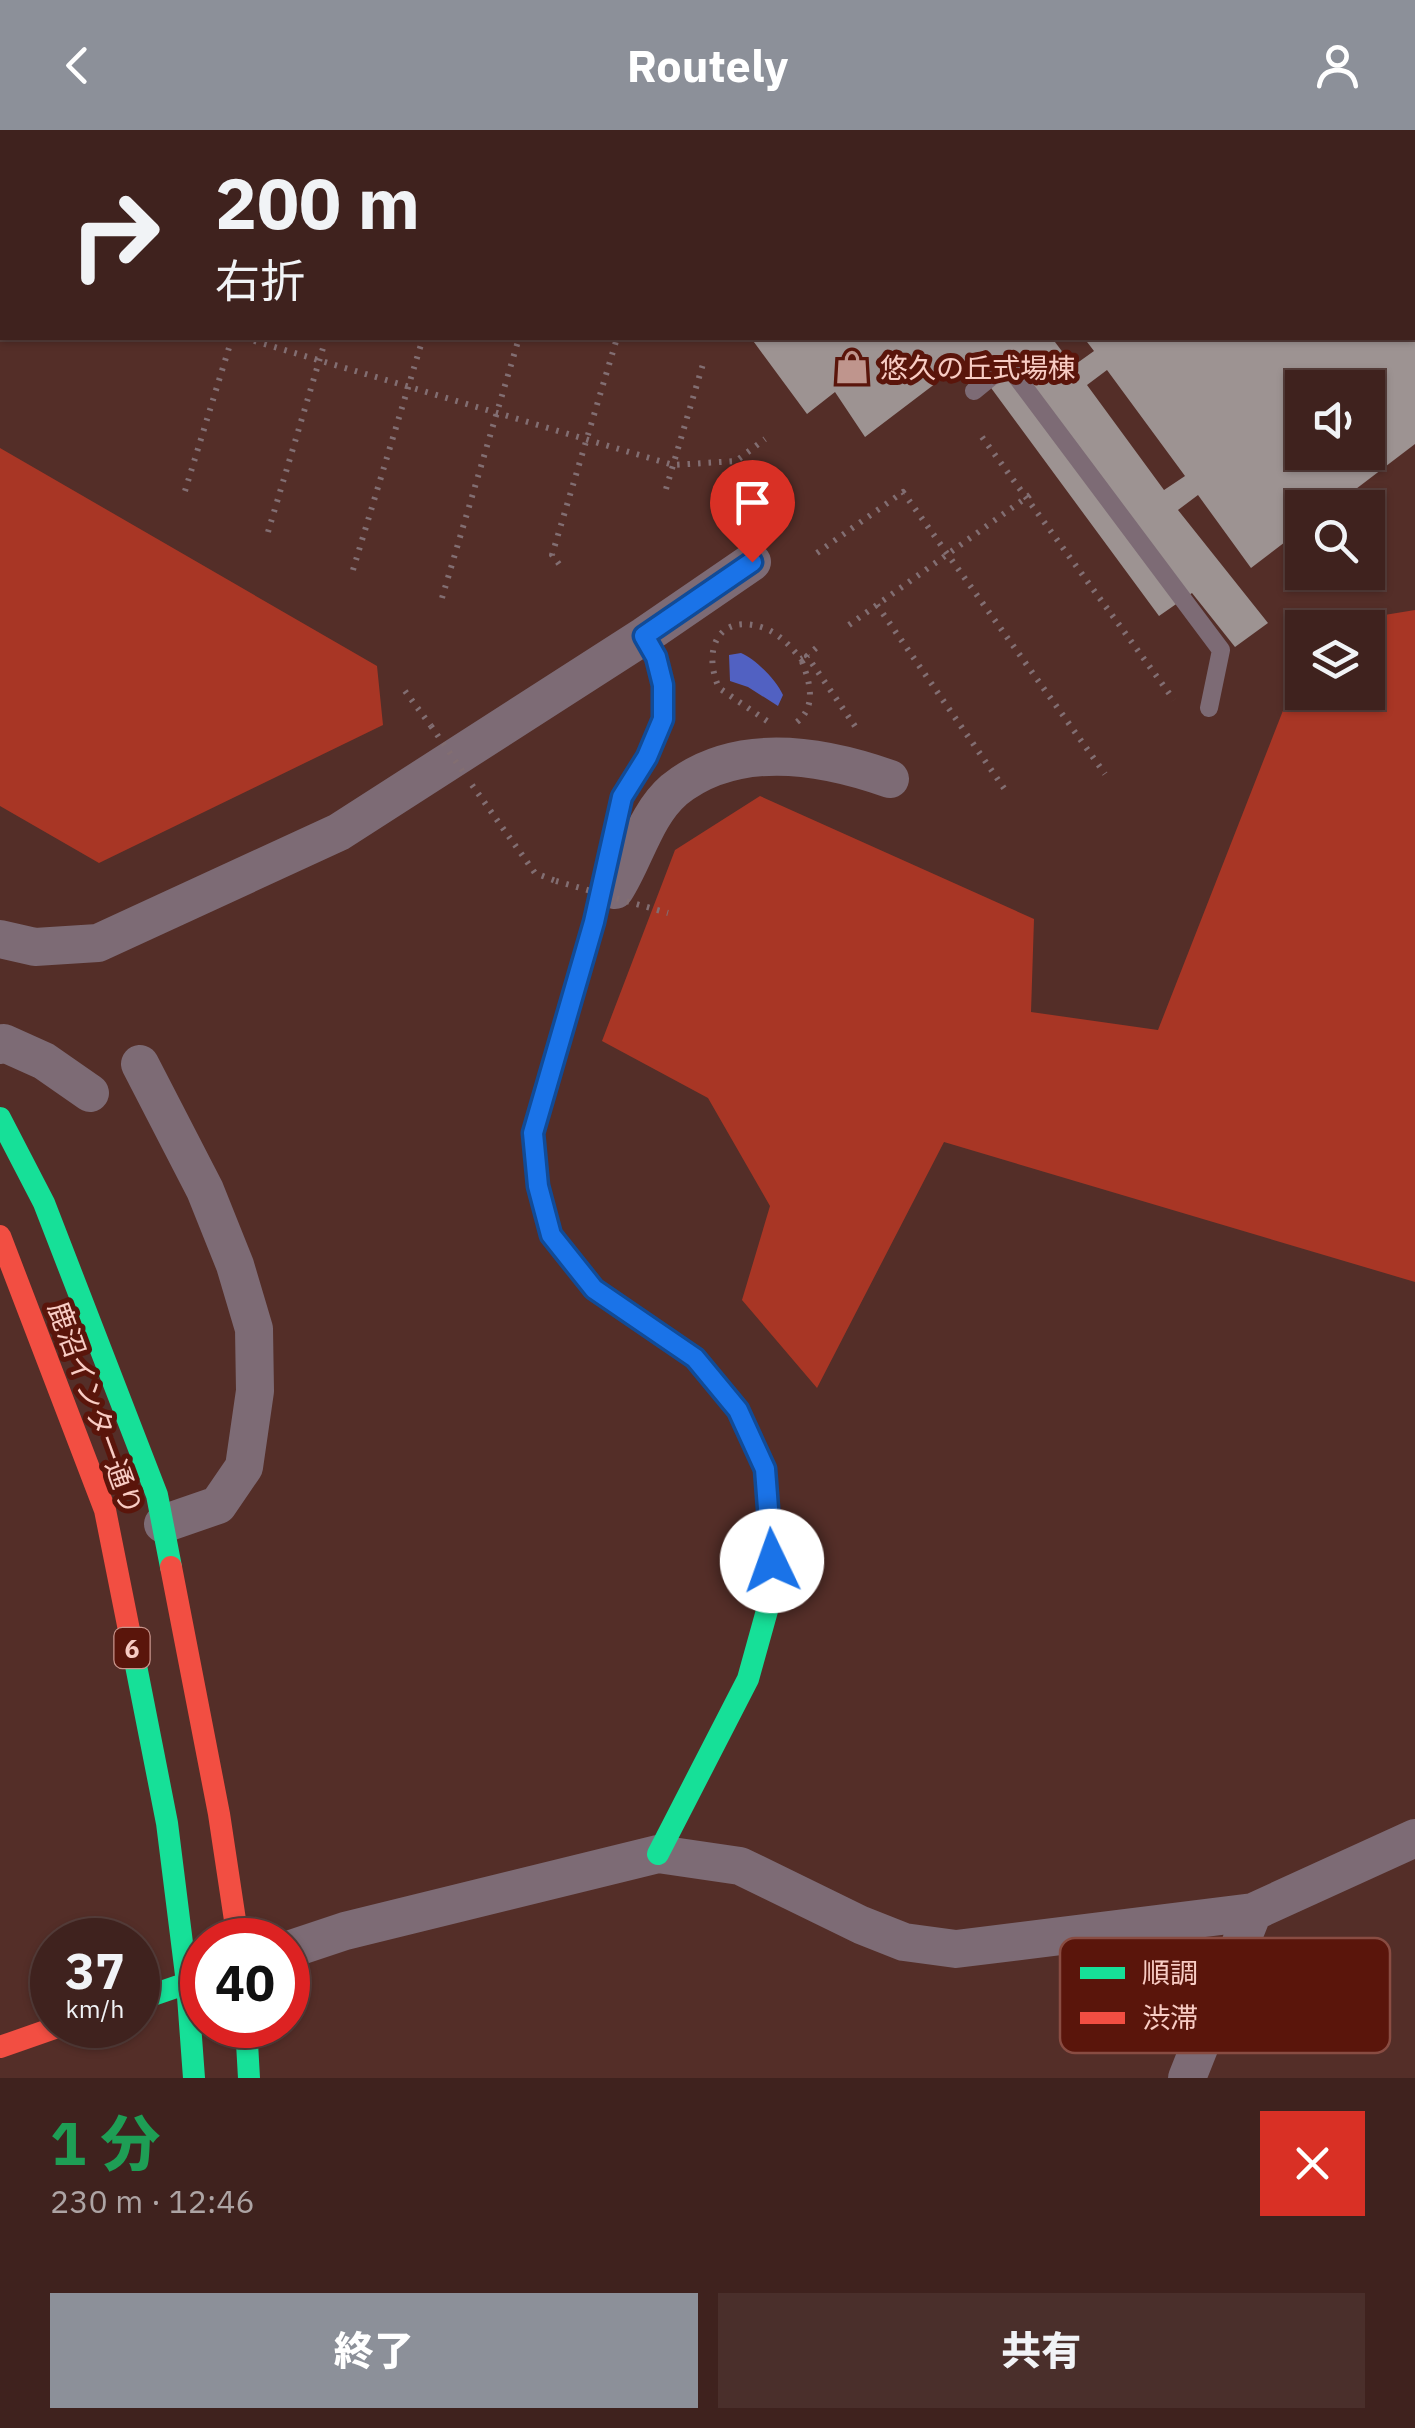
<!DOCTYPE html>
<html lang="ja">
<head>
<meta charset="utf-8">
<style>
  :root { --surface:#3f221e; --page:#4a2f2b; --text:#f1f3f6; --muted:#ada4a4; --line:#583f3c; --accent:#8c9099 }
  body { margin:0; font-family:"IBM Plex Sans","Noto Sans JP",sans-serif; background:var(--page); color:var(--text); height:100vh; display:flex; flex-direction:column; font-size:38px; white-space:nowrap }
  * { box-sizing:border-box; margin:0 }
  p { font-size:32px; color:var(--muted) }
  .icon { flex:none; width:55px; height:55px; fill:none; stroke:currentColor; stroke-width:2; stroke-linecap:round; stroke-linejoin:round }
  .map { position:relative; height:1948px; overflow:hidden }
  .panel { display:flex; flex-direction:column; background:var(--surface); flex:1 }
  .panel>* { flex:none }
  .top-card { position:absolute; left:0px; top:0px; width:1415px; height:210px; box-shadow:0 2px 8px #0004,0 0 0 2px var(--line); background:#3f221e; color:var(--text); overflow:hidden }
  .controls { position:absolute; left:1285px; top:240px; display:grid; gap:20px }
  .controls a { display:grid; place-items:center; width:100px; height:100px; border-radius:0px; background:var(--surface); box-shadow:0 2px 8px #0004,0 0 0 2px var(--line); font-size:50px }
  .speed { position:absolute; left:30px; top:1788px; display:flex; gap:20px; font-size:50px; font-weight:700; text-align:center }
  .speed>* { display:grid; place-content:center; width:130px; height:130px; border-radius:50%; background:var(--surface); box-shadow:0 2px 8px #0004,0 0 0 2px var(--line); line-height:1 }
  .speed small { font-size:25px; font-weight:400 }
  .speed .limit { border:15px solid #d22; background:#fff; color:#111 }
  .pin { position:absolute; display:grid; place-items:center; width:85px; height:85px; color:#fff; margin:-102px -42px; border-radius:50% 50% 50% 0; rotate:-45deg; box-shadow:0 0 10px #0007 }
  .pin .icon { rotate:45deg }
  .me { position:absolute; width:110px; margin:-55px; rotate:357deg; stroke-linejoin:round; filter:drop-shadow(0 0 8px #0008) }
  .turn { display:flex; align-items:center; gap:35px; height:210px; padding:0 50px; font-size:45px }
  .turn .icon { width:130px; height:130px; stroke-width:2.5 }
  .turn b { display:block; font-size:70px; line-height:85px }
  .round { display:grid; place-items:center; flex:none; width:105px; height:105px; border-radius:0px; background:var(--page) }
  .headline { display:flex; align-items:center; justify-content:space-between; height:170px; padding:0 50px }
  h1 { font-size:60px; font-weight:800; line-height:75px; color:#1e9e55 }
  .cta { display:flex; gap:20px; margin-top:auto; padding:20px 50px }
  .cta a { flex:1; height:115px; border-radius:0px; background:var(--accent); color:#fff; font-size:40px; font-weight:800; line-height:115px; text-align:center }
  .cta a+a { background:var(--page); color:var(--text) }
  header { display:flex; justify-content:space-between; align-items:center; height:130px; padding:0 50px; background:var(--accent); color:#fff; font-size:45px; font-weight:800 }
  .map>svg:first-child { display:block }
  .forest { fill:#a83625 }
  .water { fill:#5161c2 }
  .building { fill:#9d9392; fill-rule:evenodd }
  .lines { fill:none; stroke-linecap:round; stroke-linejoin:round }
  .path { stroke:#826e72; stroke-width:6; stroke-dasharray:2.5 8; stroke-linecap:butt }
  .lane { stroke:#7d6b75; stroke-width:18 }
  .street { stroke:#7d6b75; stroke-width:38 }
  .fast { stroke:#16e098; stroke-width:22 }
  .jam { stroke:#f24e42; stroke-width:22 }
  .path-bridge { stroke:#826e72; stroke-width:6; stroke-dasharray:2.5 8; stroke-linecap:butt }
  .route-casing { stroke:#114b97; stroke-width:25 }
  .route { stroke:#1a73e8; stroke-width:18 }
  .labels { text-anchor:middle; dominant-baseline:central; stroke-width:10; stroke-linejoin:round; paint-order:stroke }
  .shield { fill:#5a150b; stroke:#c9958c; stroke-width:2.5 }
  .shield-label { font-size:25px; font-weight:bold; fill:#f8ccc4 }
  .poi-label { font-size:28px; fill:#f8ccc4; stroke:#5a150b; text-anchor:start }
  .street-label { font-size:28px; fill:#f8ccc4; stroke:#5a150b }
  .key { fill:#5a150b; stroke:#894c42; stroke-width:2.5 }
  .key-label { font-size:28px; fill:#f8ccc4 }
</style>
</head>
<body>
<header><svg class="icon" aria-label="back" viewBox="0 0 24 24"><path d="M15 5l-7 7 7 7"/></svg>Routely<svg class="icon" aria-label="person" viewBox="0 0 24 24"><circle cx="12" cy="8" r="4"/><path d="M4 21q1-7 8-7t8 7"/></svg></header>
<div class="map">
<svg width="1415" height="1948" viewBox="0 0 1415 1948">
  <rect width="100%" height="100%" fill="#542e28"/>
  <path class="forest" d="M0,318L377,536L383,595L99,733L0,676Z
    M1415,480V1152L944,1012L817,1258L742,1170L770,1076L708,968L602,911L675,720L760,666L1034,789L1031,882L1158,900L1302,532V562H1368V498L1317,496Z"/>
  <path class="water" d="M741,523C755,529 776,549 783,565L778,576L748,557L730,551L729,525Z"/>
  <path class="building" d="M751,208H1052L1073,236L1094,221L1084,208H1415V314L1331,378H1302V399L1251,438L1198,365L1178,380L1268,493L1235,517L1192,463L1159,486L969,228L865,307L835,262L807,284ZM1107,240L1185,346L1164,360L1087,255ZM1302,258H1368V322H1302Z"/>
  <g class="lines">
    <path class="path" d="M244,208L673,335L736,331L765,309
      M982,307L1174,570
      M666,359L703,234
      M185,361L232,208
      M268,402L326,208
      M817,423L903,362L1105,644
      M559,434L552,425L617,208
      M353,440L423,208
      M442,468L519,208
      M877,475L1008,664
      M849,495L1034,362
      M816,518L807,526L859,602
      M405,561L431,596
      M767,591L719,558C702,520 718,482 764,498C780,504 791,517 801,529L807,526
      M797,592C818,575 809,550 801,529
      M472,655L535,743L556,751"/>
    <path class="lane" d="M1111,2L1117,0
      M974,261L1007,234L1221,520L1209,578"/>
    <path class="street" d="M615,760C635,729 645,685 674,660C736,610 822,625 890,649
      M0,809L35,817L98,813L339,702L644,506L752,432
      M0,915L4,913L44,931L90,963
      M140,934L205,1060L235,1135L254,1199L255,1261L244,1337L218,1375L163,1394
      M288,1820L345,1801L658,1724L740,1736L861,1795L904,1812L956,1819L1253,1782L1415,1708
      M1187,1948L1253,1782"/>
    <path class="fast" d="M539,981L533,1003L538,1056L551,1105L594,1159L695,1227L738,1281L765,1339L773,1459L748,1549L658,1724
      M0,988L44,1073L157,1365L171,1437
      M129,1500L167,1693L187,1853L194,1948
      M138,1870L202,1848
      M246,1895L249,1948"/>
    <path class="jam" d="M539,981L594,792L622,667L647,627L663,589V555L656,527L644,506
      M0,1106L105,1380L129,1500
      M171,1437L219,1684L238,1810
      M0,1917L63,1895"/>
    <path class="path-bridge" d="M431,596L466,646
      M556,751L668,783"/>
  </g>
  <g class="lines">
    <g class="route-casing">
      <path id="route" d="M752,432L644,506L656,527L663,555V589L647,627L622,667L594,792L533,1003L538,1056L551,1105L594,1159L695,1228L738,1280L765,1339L772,1431"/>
    </g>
    <use href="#route" class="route"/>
  </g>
  <defs>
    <g id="shop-bare" transform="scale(2.7)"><path d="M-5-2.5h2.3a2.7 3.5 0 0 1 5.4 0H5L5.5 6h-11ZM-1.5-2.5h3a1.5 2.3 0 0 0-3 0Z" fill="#bf958d" stroke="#5a150b" stroke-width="2.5" paint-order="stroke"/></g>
  </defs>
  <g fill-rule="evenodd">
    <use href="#shop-bare" x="852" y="237"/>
  </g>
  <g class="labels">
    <rect class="shield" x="114.5" y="1498" width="35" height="40" rx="8"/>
    <g class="shield-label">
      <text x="132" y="1518">6</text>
    </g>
    <g class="poi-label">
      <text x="880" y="237">悠久の丘式場棟</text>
    </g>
    <g class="street-label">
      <text transform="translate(96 1278) rotate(70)">鹿沼インター通り</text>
    </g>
  </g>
  <rect x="1060" y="1808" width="330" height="115" rx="15" class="key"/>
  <rect x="1080" y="1837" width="45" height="12" fill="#16e098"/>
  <rect x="1080" y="1882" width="45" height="12" fill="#f24e42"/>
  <g class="key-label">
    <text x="1142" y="1853">順調</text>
    <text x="1142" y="1898">渋滞</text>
  </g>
</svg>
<div class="controls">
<a><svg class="icon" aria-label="sound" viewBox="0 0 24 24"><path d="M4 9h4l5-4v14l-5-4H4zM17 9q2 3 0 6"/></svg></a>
<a><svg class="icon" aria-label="search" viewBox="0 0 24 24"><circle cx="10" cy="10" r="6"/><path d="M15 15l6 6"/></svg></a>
<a><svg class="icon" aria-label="layers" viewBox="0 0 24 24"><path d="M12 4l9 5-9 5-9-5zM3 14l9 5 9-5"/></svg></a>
</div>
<div class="speed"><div>37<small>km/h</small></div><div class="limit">40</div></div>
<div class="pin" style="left:752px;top:432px;background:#d93025"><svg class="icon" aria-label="arrive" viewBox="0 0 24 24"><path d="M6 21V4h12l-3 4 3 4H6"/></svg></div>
<svg class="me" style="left:772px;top:1431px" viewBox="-20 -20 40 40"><circle r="19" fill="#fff"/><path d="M0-13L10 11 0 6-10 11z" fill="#1a73e8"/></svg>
<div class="top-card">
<div class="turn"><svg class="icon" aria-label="right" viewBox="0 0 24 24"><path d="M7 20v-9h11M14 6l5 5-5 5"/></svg><div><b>200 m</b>右折</div></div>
</div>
</div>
<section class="panel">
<div class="headline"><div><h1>1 分</h1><p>230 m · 12:46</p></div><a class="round" style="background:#d93025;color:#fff"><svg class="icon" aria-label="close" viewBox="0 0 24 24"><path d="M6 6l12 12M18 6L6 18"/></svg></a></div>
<div class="cta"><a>終了</a><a>共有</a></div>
</section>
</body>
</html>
